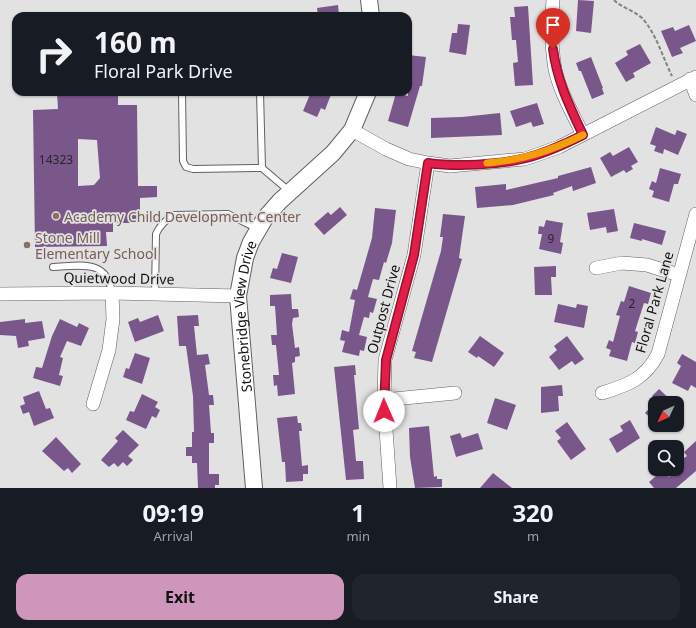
<!DOCTYPE html>
<html lang="en">
<head>
<meta charset="utf-8">
<style>
  :root { --surface:#171b24; --page:#20242c; --text:#f1f3f6; --muted:#9ea1a6; --accent:#cf96bb }
  body { margin:0; font-family:"Noto Sans",sans-serif; background:var(--page); color:var(--text); height:100vh; display:flex; flex-direction:column; font-size:15px; white-space:nowrap }
  * { box-sizing:border-box; margin:0 }
  p { font-size:13px; color:var(--muted) }
  .icon { flex:none; width:22px; height:22px; fill:none; stroke:currentColor; stroke-width:2; stroke-linecap:round; stroke-linejoin:round }
  .map { position:relative; height:488px; overflow:hidden }
  .panel { display:flex; flex-direction:column; background:var(--surface); flex:1 }
  .panel>* { flex:none }
  .top-card { position:absolute; left:12px; top:12px; width:400px; height:84px; border-radius:12px; box-shadow:0 1px 3px #0004; background:#171b24; color:var(--text); overflow:hidden }
  .needle { width:26px; rotate:226deg }
  .tools { position:absolute; left:648px; top:396px; display:grid; gap:8px }
  .tools a { display:grid; place-items:center; width:36px; height:36px; border-radius:8px; background:var(--surface); box-shadow:0 1px 3px #0004; font-size:20px }
  .pin { position:absolute; display:grid; place-items:center; width:34px; height:34px; color:#fff; margin:-41px -17px; border-radius:50% 50% 50% 0; rotate:-45deg; box-shadow:0 0 4px #0007 }
  .pin .icon { rotate:45deg }
  .me { position:absolute; width:44px; margin:-22px; rotate:359deg; stroke-linejoin:round; filter:drop-shadow(0 0 3px #0008) }
  .turn { display:flex; align-items:center; gap:14px; height:84px; padding:0 16px; font-size:18px }
  .turn .icon { width:52px; height:52px; stroke-width:2.5 }
  .turn b { display:block; font-size:28px; line-height:34px }
  .eta { display:flex; justify-content:space-evenly; align-items:center; height:68px; text-align:center }
  .eta b { font-size:24px; font-weight:700; line-height:28px }
  .cta { display:flex; gap:8px; margin-top:auto; padding:8px 16px }
  .cta a { flex:1; height:46px; border-radius:12px; background:var(--accent); color:#111; font-size:16px; font-weight:700; line-height:46px; text-align:center }
  .cta a+a { background:var(--page); color:var(--text) }
  .map>svg:first-child { display:block }
  .building { fill:#79578a; fill-rule:evenodd }
  .lines { fill:none; stroke-linecap:round; stroke-linejoin:round }
  .service-casing { stroke:#616162; stroke-width:8 }
  .minor-casing { stroke:#616162; stroke-width:14 }
  .tertiary-casing { stroke:#616162; stroke-width:18 }
  .path { stroke:#828283; stroke-width:2; stroke-dasharray:4 2; stroke-linecap:butt }
  .service { stroke:#fff; stroke-width:6 }
  .minor { stroke:#fff; stroke-width:13 }
  .tertiary { stroke:#fff; stroke-width:16 }
  .route-casing { stroke:#92132f; stroke-width:10 }
  .route { stroke:#e11d48; stroke-width:7 }
  .slow { stroke:#f59e0b; stroke-width:7 }
  .education-dot { fill:#8d6e63; stroke:#e2e2e3; stroke-width:1.5 }
  .labels { text-anchor:middle; dominant-baseline:central; stroke-width:3.5; stroke-linejoin:round; paint-order:stroke }
  .number-label { font-size:12px; fill:#2c2331 }
  .education-label { font-size:14px; fill:#785e54; stroke:#e2e2e3; text-anchor:start }
  .street-label { font-size:14px; fill:#121213; stroke:#e2e2e3 }
</style>
</head>
<body>
<div class="map">
<svg width="696" height="488" viewBox="0 0 696 488">
  <rect width="100%" height="100%" fill="#e2e2e3"/>
  <path class="building" d="M578,0L594,1L591,33L576,31Z
    M338,5L339,16H318L317,8Z
    M528,6L533,85L515,86L513,63L518,62L516,40H512L510,17H515L514,7Z
    M458,24L470,25L466,55L449,52L452,33H457Z
    M689,25L696,41L680,48L683,53L672,57L661,31L673,27L675,31Z
    M640,44L651,63L633,73L635,77L626,82L615,63L628,55L626,51Z
    M408,55L426,57L422,86H420L408,127L388,121L396,93L408,96Z
    M591,57L603,88H602L604,94L592,99L581,71H579L576,63Z
    M57,92H118V105H137L138,186H157V197L140,198V223H113V232H106L107,246L35,247L33,110L58,109ZM78,139L97,140L100,178L94,185L78,186Z
    M311,92H332L325,110L321,108L317,117L303,111Z
    M537,103L544,124L533,127L531,122L516,127L510,111Z
    M500,113L502,135L431,138V118L462,117Z
    M656,127L675,135L677,130L687,134L678,155L664,149L663,154L654,151L656,146L650,144Z
    M629,147L638,162L631,166L633,169L626,173L624,170L611,177L600,158L610,152L613,156Z
    M591,167L596,183L573,191L572,186L553,193L554,195L513,205L477,208L475,187L506,184V190L558,178V176Z
    M660,168L681,174L678,184H674L669,202L652,197L654,191L649,189L652,181L656,183Z
    M340,207L347,215L324,235L314,224L328,212L331,215Z
    M375,208L396,210L392,243L386,263L384,262L379,280L373,279L368,297L377,299L373,313L370,312L369,318L364,317L359,335L367,337L364,351L360,350L359,356L342,352L345,341L340,340L342,330L349,332L355,300L350,299L353,289L357,290L372,238Z
    M614,209L618,231L607,233L606,227L590,230L587,213Z
    M443,214L465,216L459,258L462,259L432,362L414,358L416,352L412,351L441,251L443,237H440Z
    M546,220L563,223L560,242L563,243L561,254L539,249L542,234H538L539,226L544,227Z
    M634,223L666,231L662,245L642,239V241L630,238Z
    M282,253L298,257L291,283L270,278L273,268L277,269Z
    M556,266V277H551L552,295H535L534,267Z
    M629,286L651,293L648,304L644,303L635,331L638,332L635,343L632,342L627,361L609,356L611,350L606,348L609,340L613,342L620,316L616,315L621,301L624,302Z
    M291,294L292,309H298L299,317L293,318L292,324L295,348L299,347L300,356L295,357V362L292,363L295,394L278,396L277,385L274,386L273,375H279L276,345H272L271,335H277L275,306H270V295Z
    M558,304L576,308L577,304L588,306L584,328L554,322Z
    M158,315L164,331L135,342L128,322L138,318L140,322Z
    M198,315L199,326H194L197,355L208,354L210,364L205,365L209,395H213L214,405H209L211,433H214V443H209V474H219V485H215V488H198L197,463H192V456H186V447H192V432H194L193,396L186,346H179L177,316Z
    M25,319V323L42,321L45,338L28,341L29,346L18,348L16,336L0,335V322Z
    M60,319L77,327L79,323L89,328L81,346L67,341L60,357L63,358L59,375L63,376L60,386L33,378L36,367L42,368L52,336Z
    M480,336L504,353L494,367L478,356L477,358L468,352Z
    M567,336L584,359L575,365L572,361L559,370L549,357L557,350L554,346Z
    M135,353L150,358L142,384L123,377L126,368L129,369Z
    M682,354L696,362V388L691,385L688,391L672,383L681,366L677,363Z
    M355,365L356,375H354L359,429L353,430L354,439L356,461H363L364,479L346,480L334,367Z
    M562,385L563,396H558L559,411L541,413V387Z
    M659,389L674,403H659L652,396Z
    M39,391L46,409L50,408L54,418L34,426L29,412L23,414L20,406L25,404L23,397Z
    M142,394L158,402L155,407L160,410L156,418L152,416L146,429L126,420L130,411L134,412Z
    M495,398L516,405L507,430L487,423Z
    M655,402V422L645,413Z
    M297,416L298,423H301L302,431H299L302,466L308,465V474H303V481L286,482L285,462H282L277,418Z
    M630,420L640,438L617,453L609,439L623,431L620,426Z
    M567,422L586,449L571,460L557,441L561,438L555,431Z
    M429,426L434,477L437,476V479H442V487L415,488L410,457L409,428Z
    M123,430L139,445L128,456L133,460L127,466L123,462L118,467L114,463L109,467L101,460L118,441L115,438Z
    M460,433L462,438L478,433L483,449L456,457L450,436Z
    M56,437L81,464L72,473L68,468L64,471L42,451Z
    M696,441V471L676,488H654L649,482L656,476L654,475L662,469L669,477L683,465L680,461L687,456L684,452Z
    M493,473L512,488H480Z"/>
  <g class="lines">
    <g class="service-casing">
      <path id="service" d="M182,92L183,161L186,167L193,169L262,168L289,191
        M260,92L262,168
        M53,267C79,266 107,258 112,293
        M155,294L156,234C160,225 165,220 174,215L228,214L258,229"/>
    </g>
    <g class="minor-casing">
      <path id="minor" d="M553,0C551,23 551,46 555,69C560,92 573,114 583,135
        M690,79L696,95
        M352,130L386,149L409,159L428,163L450,166L525,159L559,147L696,77
        M596,268L622,263L647,265L679,275
        M0,294L112,293L238,296
        M602,393C628,385 645,379 658,354L696,214
        M384,400L455,393
        M93,404L109,350L113,319L112,293
        M390,488L384,400L385,360L414,255L428,163"/>
    </g>
    <g class="tertiary-casing">
      <g id="tertiary">
        <path d="M369,0L371,16"/>
        <path id="s1" d="M254,488L238,296L245,258L251,242L265,218L280,201L333,153L352,130L368,92"/>
      </g>
    </g>
    <path class="path" d="M614,0C622,8 633,10 642,18C656,33 663,58 672,76"/>
    <use href="#service" class="service"/>
    <use href="#minor" class="minor"/>
    <use href="#tertiary" class="tertiary"/>
  </g>
  <g class="lines">
    <g class="route-casing">
      <path id="route" d="M384,411L386,360L414,255L428,163C456,167 498,165 526,158C546,153 565,144 583,135C570,107 557,81 553,49"/>
    </g>
    <use href="#route" class="route"/>
    <path class="slow" d="M487,163C523,160 550,151 583,135"/>
  </g>
  <g class="education-dot">
    <circle cx="56" cy="216" r="4"/>
    <circle cx="27" cy="245" r="4"/>
  </g>
  <g class="labels">
    <g class="number-label">
      <text x="56" y="159">14323</text>
      <text x="551" y="238">9</text>
      <text x="632" y="303">2</text>
    </g>
    <g class="education-label">
      <text x="64" y="216">Academy Child Development Center</text>
      <text x="35" y="237">Stone Mill<tspan x="35" dy="16">Elementary School</tspan></text>
    </g>
    <g class="street-label">
      <text transform="translate(119 278) rotate(1)">Quietwood Drive</text>
      <text transform="translate(654 302) rotate(-74)">Floral Park Lane</text>
      <text transform="translate(383 309) rotate(-75)">Outpost Drive</text>
      <text stroke="none"><textPath href="#s1" startOffset="173">Stonebridge View Drive</textPath></text>
    </g>
  </g>
</svg>
<div class="tools">
<a><svg class="needle" viewBox="-14 -14 28 28"><path d="M0-13l5 13h-10z" fill="#e53935"/><path d="M0 13l5-13h-10z" fill="#9ea1a6"/></svg></a>
<a><svg class="icon" aria-label="search" viewBox="0 0 24 24"><circle cx="10" cy="10" r="6"/><path d="M15 15l6 6"/></svg></a>
</div>
<div class="pin" style="left:553px;top:49px;background:#d93025"><svg class="icon" aria-label="arrive" viewBox="0 0 24 24"><path d="M6 21V4h12l-3 4 3 4H6"/></svg></div>
<svg class="me" style="left:384px;top:411px" viewBox="-20 -20 40 40"><circle r="19" fill="#fff"/><path d="M0-13L10 11 0 6-10 11z" fill="#e11d48"/></svg>
<div class="top-card">
<div class="turn"><svg class="icon" aria-label="right" viewBox="0 0 24 24"><path d="M7 20v-9h11M14 6l5 5-5 5"/></svg><div><b>160 m</b>Floral Park Drive</div></div>
</div>
</div>
<section class="panel">
<div class="eta">
<div><b>09:19</b><p>Arrival</p></div>
<div><b>1</b><p>min</p></div>
<div><b>320</b><p>m</p></div>
</div>
<div class="cta"><a>Exit</a><a>Share</a></div>
</section>
</body>
</html>
